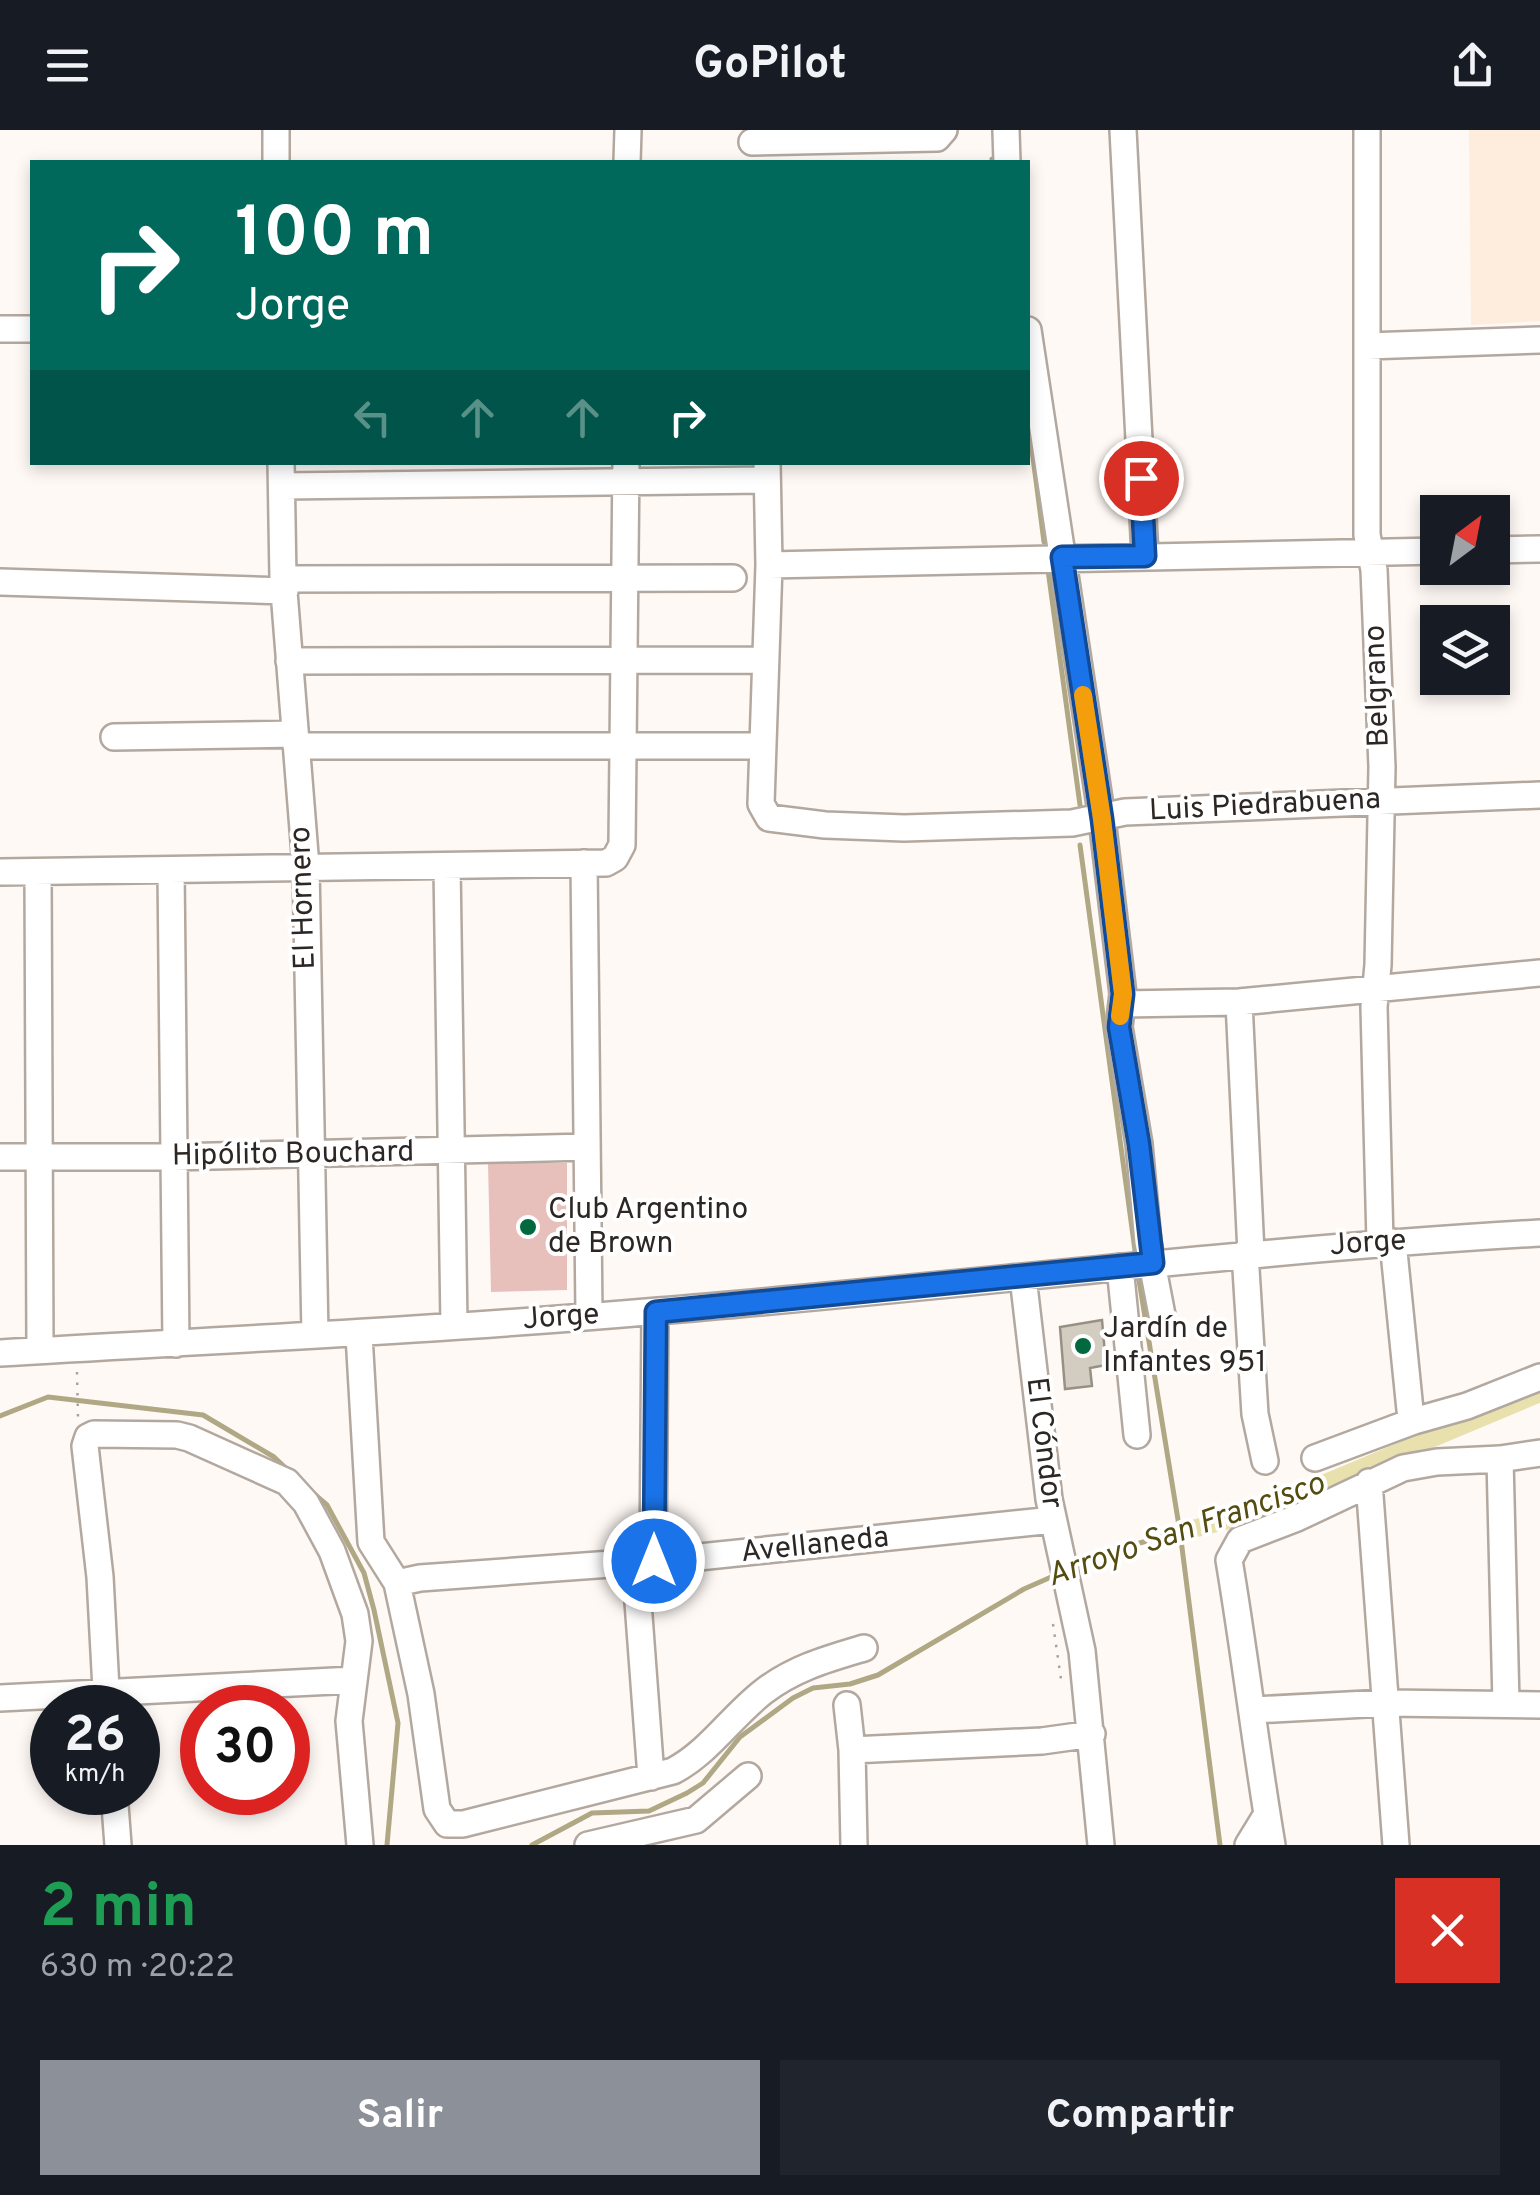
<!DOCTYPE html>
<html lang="es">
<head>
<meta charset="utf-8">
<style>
  :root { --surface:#171b24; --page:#20242c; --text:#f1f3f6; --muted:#9ea1a6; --accent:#8c9099 }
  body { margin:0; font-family:Overpass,sans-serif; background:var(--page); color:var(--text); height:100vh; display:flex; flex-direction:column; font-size:38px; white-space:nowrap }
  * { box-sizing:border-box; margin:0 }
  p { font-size:32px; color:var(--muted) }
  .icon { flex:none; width:55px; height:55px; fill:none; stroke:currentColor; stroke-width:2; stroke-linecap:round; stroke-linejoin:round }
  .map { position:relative; height:1715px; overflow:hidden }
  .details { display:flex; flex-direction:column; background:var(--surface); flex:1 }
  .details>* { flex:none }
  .guide { position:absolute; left:30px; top:30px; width:1000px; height:305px; border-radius:0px; box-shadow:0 5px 15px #0003; background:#00695c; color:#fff; overflow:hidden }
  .needle { width:65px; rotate:32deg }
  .controls { position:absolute; left:1420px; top:365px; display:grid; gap:20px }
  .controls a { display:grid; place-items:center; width:90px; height:90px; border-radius:0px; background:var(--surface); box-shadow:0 5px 15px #0003; font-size:50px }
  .speed { position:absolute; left:30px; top:1555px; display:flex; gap:20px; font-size:50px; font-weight:700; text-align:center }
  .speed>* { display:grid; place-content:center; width:130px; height:130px; border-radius:50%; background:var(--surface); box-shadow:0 5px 15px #0003; line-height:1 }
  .speed small { font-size:25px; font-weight:400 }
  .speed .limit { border:15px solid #d22; background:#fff; color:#111 }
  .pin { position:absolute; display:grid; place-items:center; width:85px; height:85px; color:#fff; margin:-42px; border:5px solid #fff; border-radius:50%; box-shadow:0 2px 10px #0007 }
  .me { position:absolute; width:110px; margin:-55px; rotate:0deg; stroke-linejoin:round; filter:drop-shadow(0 0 8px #0008) }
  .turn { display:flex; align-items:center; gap:35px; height:210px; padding:0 40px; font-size:45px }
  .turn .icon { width:130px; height:130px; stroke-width:2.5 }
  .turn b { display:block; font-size:70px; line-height:85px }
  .lanes { display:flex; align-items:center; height:95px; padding:0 40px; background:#0003; justify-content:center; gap:50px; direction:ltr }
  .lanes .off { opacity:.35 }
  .round { display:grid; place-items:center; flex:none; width:105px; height:105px; border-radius:0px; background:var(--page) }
  .summary { display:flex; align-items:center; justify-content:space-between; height:170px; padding:0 40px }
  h1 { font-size:60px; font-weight:700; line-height:75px; color:#1e9e55 }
  .cta { display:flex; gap:20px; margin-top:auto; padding:20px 40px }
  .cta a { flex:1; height:115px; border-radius:0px; background:var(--accent); color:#fff; font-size:40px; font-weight:700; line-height:115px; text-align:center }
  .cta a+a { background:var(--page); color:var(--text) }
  header { display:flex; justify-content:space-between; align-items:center; height:130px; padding:0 40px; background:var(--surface); font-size:45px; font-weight:700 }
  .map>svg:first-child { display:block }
  .built { fill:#feecdc }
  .grass { fill:#e7c0bc }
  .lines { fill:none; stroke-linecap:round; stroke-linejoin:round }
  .stream { stroke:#b0a884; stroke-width:5 }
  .canal { stroke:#e8e0ad; stroke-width:18 }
  .building { fill:#d3ccc0; stroke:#979185; stroke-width:2.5 }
  .minor-casing { stroke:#b3a89f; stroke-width:30 }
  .path { stroke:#a8a3a0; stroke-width:2.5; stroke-dasharray:2.5 8; stroke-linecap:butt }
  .minor { stroke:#fff; stroke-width:25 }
  .route-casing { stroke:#114b97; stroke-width:25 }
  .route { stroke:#1a73e8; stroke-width:18 }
  .slow { stroke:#f59e0b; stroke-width:18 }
  .poi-dot { fill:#02693e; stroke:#fff; stroke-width:4 }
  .labels { text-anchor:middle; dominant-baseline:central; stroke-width:8; stroke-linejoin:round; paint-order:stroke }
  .street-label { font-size:30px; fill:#2c2724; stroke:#fff }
  .poi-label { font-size:30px; fill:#2c2724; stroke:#fff; text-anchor:start }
  .water-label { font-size:32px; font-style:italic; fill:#554c10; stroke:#fff }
</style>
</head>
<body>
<header><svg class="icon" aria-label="menu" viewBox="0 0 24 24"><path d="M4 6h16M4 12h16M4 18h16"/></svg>GoPilot<svg class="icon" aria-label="share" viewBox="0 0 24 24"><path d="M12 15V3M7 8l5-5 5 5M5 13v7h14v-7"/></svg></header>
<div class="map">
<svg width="1540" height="1715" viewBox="0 0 1540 1715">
  <rect width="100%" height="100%" fill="#fef9f5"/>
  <path class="built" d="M1469,0H1540V191L1471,195Z"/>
  <path class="grass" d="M488,1033H567V1160L491,1162Z"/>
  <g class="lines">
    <path class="stream" d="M992,29L993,32
      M1028,289L1044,412
      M1048,440L1080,675
      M1080,715L1136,1128
      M1138,1144L1180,1402L1220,1715
      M0,1286L48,1267L203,1285L274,1327L290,1342
      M313,1363L327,1375L364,1443L374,1480L398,1593L387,1715
      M1072,1438L1114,1420L1180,1402
      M532,1715L592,1683L649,1681L687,1663L703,1653L740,1607L793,1568L813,1558L850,1554L878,1545L1024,1459L1058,1444"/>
    <path class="canal" d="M1180,1402L1249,1385L1540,1263"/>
  </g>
  <path class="building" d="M1102,1190L1106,1235L1090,1238L1092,1256L1065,1259L1060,1197Z"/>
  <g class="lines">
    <g class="minor-casing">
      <path id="minor" d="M276,0V32
        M1123,0L1145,426
        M1367,0V405L1374,440L1382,637L1378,835L1374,877L1380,1112
        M1006,1L1007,32
        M752,12L937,8L944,0
        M627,32L628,0
        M0,199H32
        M1028,200L1102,689L1123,864L1119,897L1139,1014L1148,1112L1162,1185
        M1367,216L1540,210
        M281,332L283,449L306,737L315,1205
        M767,332L769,435L761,674L769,688L825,695L904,698L1072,693L1125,682L1540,665
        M282,356L767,350
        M1492,420L1540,419
        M769,435L1438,421
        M283,449L733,448
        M0,452L285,461
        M289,531L765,530
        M114,607L295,604
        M296,616H762
        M584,733L589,1185
        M447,736L454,1195
        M171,740L176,1214
        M0,742L606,733L615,728L622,715L626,332
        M38,742L40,1220
        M1239,872L1251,1123
        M1123,874L1239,872L1540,843
        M0,1027H172L586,1017
        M1393,1112L1410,1280L1414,1291
        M1245,1123L1255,1284L1265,1331
        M1120,1137L1137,1305
        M1023,1147L1049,1369L1082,1521L1101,1715
        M359,1205L371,1412L397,1453L421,1564L437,1679L447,1694H463L673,1641C709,1622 731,1587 763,1562C794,1538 827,1529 864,1518
        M0,1223C220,1210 439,1200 658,1181C953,1157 1245,1120 1540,1103
        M1315,1328L1414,1291L1467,1276L1540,1247
        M1500,1329L1506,1573
        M1369,1352L1396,1715
        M653,1431L655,1182
        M635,1432L651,1647
        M397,1453L420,1448L680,1429L1053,1390
        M0,1568L354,1550
        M847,1575L852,1620L854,1715
        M107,1578L100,1447L85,1316L88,1307L94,1304L177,1305L189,1308L287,1352L306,1373L332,1421L355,1484L359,1511L349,1591L360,1715
        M1254,1580L1385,1573L1540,1575
        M852,1620L1042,1611L1092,1604
        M114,1662L118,1715
        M588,1715L696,1690L748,1646
        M1248,1715L1267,1684
        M1272,1715C1256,1620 1245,1525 1229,1430L1240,1410L1297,1388L1403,1338L1437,1332L1500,1329L1540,1323"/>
    </g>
    <path class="path" d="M77,1242L78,1289
      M1053,1494L1062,1556"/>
    <use href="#minor" class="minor"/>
  </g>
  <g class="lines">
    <g class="route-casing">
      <path id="route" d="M654,1431L656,1182L1153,1133L1139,1014L1119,897L1123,864L1102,689L1062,427L1145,426L1141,348"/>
    </g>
    <use href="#route" class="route"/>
    <path class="slow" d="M1083,565L1102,689L1123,864L1120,886"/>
  </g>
  <g class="poi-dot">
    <circle cx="528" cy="1097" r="10"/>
    <circle cx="1083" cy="1216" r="10"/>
  </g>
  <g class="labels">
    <g class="street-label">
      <text transform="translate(1378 556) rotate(-92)">Belgrano</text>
      <text transform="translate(1265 676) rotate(-3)">Luis Piedrabuena</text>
      <text transform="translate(304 768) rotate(-92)">El Hornero</text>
      <text transform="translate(293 1025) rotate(-1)">Hipólito Bouchard</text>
      <text transform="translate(1368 1114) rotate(-4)">Jorge</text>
      <text transform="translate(561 1188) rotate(-4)">Jorge</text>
      <text transform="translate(1043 1313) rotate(83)">El Cóndor</text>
      <text transform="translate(815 1416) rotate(-6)">Avellaneda</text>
    </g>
    <g class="poi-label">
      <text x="548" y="1080">Club Argentino<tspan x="548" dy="34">de Brown</tspan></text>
      <text x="1103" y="1199">Jardín de<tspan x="1103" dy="34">Infantes 951</tspan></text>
    </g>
    <g class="water-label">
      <text transform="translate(1186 1401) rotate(-19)">Arroyo San Francisco</text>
    </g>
  </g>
</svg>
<div class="controls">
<a><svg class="needle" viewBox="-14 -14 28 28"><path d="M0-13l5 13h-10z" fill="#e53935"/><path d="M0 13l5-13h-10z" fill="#9ea1a6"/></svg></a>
<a><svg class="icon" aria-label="layers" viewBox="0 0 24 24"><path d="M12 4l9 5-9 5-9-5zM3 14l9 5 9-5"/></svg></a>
</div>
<div class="speed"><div>26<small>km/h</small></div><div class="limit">30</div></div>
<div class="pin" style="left:1141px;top:348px;background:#d93025"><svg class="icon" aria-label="arrive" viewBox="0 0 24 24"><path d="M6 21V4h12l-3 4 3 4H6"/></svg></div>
<svg class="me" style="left:654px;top:1431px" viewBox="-20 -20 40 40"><circle r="17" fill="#1a73e8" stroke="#fff" stroke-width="3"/><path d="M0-11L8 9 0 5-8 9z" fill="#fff"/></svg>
<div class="guide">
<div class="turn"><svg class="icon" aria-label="right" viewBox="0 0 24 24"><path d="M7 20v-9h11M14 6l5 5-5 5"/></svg><div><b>100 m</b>Jorge</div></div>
<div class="lanes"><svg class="icon off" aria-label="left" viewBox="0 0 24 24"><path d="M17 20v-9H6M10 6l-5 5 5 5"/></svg><svg class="icon off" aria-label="ahead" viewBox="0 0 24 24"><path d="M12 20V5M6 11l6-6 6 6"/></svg><svg class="icon off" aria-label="ahead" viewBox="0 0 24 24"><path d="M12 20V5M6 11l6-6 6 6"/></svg><svg class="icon" aria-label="right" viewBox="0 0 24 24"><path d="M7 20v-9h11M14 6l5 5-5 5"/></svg></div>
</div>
</div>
<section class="details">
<div class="summary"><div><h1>2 min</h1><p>630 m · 20:22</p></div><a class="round" style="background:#d93025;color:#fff"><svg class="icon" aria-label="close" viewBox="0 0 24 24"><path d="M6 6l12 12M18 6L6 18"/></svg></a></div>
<div class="cta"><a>Salir</a><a>Compartir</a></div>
</section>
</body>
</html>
